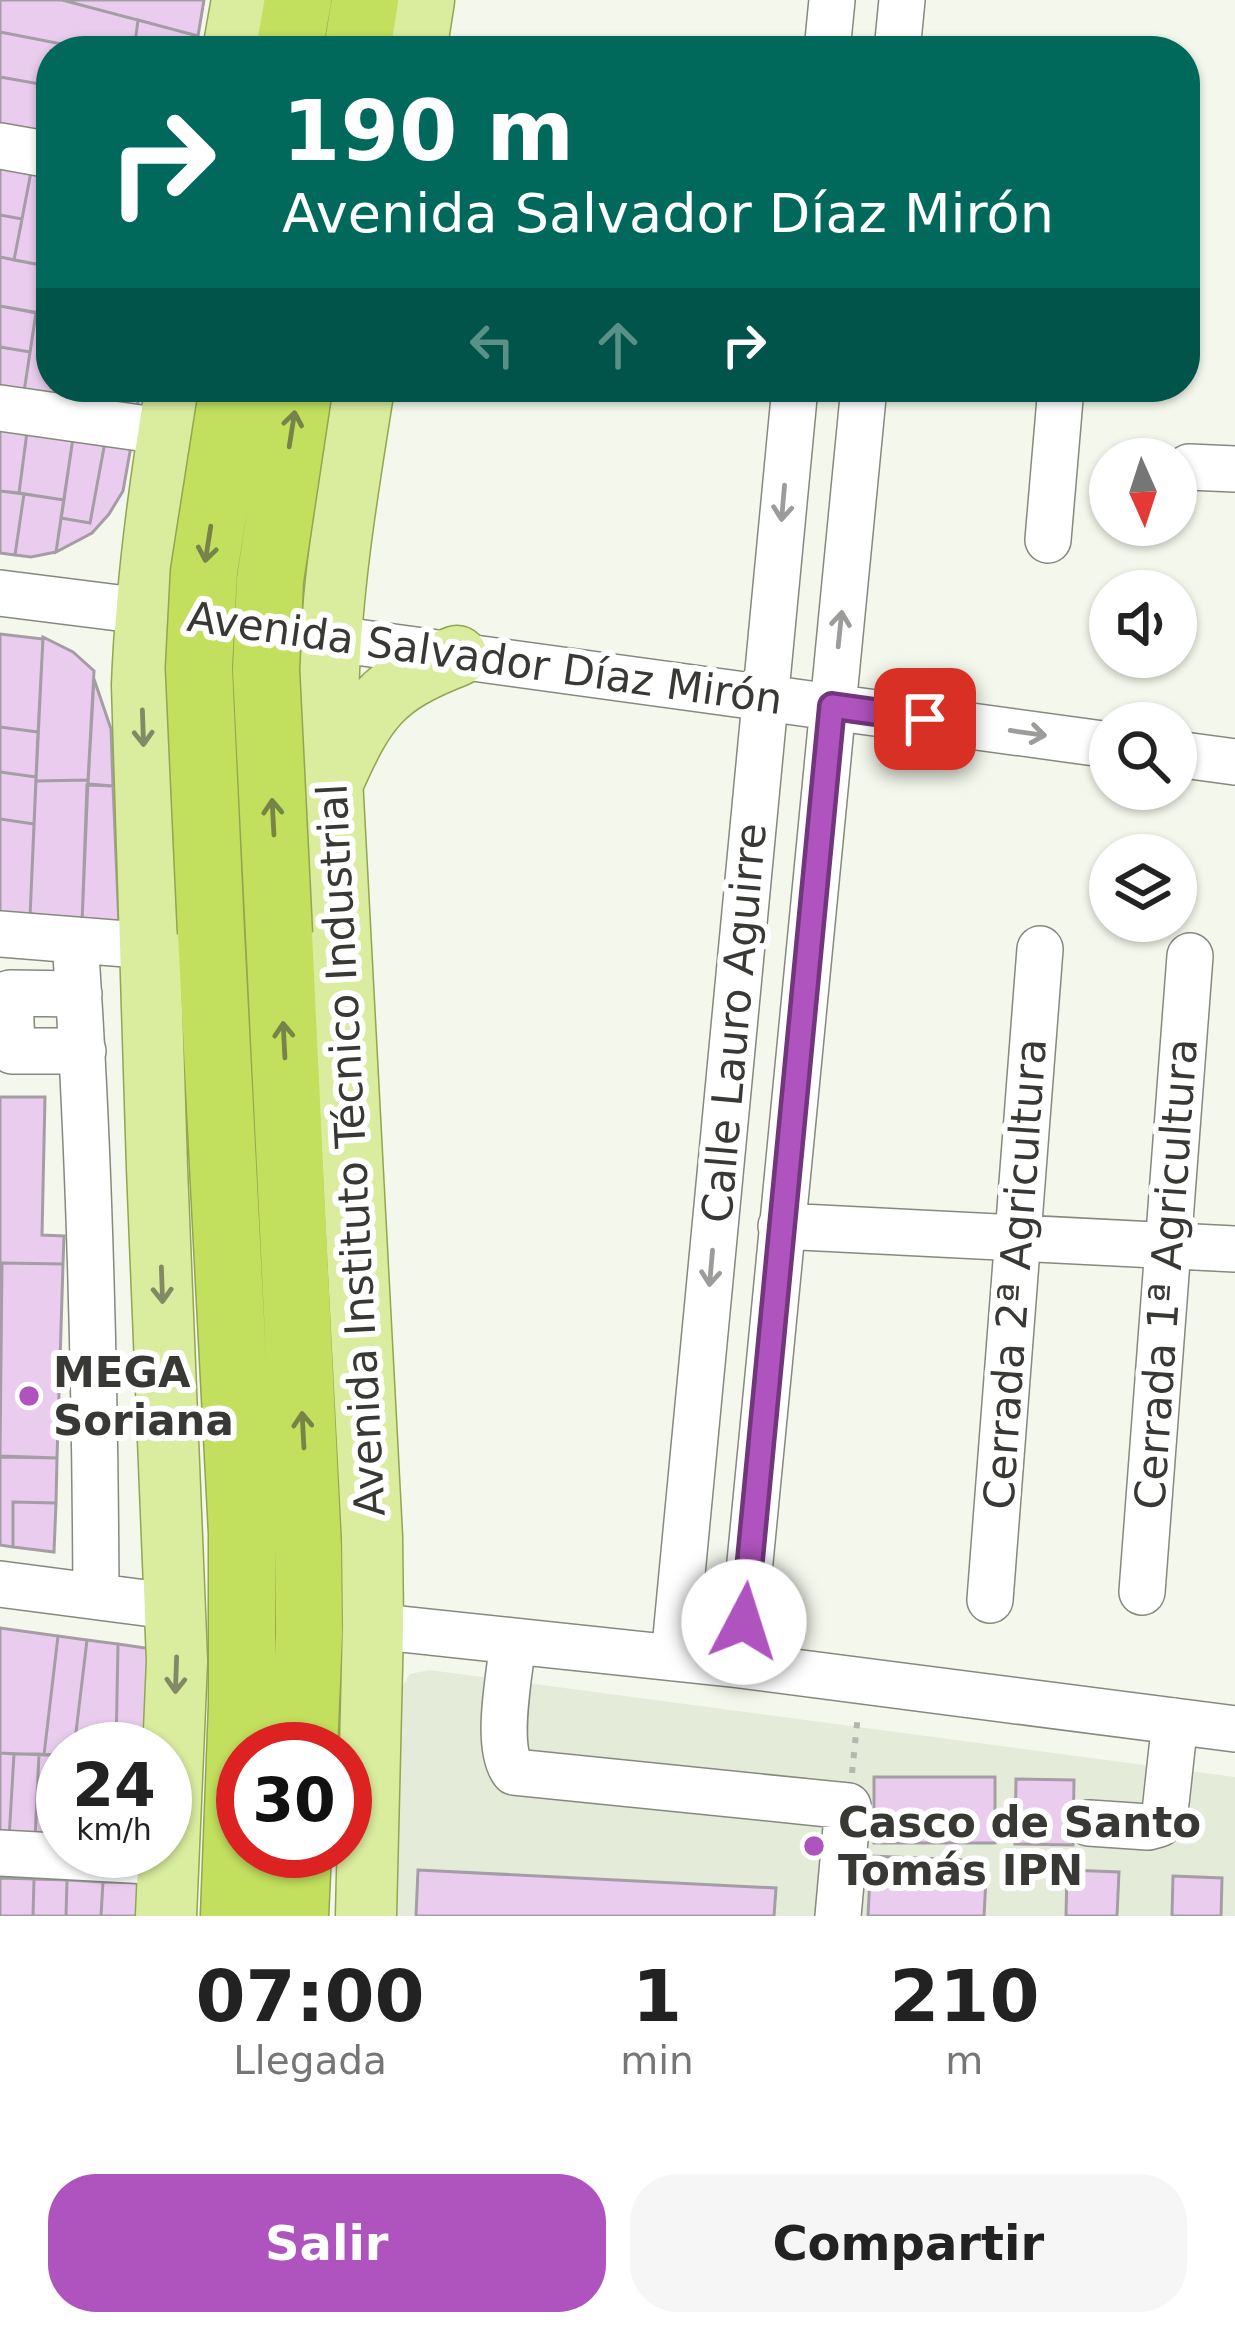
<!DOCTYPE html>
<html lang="es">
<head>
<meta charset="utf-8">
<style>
  :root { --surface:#fff; --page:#f6f6f6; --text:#222; --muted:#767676; --accent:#af53be }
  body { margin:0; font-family:"DejaVu Sans",sans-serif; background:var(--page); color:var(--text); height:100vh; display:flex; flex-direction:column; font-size:45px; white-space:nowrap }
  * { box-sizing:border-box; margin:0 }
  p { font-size:39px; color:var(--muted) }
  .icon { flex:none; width:66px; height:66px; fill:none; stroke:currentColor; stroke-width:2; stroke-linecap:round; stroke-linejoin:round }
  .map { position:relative; height:1916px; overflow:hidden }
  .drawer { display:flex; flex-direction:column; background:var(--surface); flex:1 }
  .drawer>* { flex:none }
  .hud { position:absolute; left:36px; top:36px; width:1164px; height:366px; border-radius:48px; box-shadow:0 3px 9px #0004; background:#00695c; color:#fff; overflow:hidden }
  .needle { width:78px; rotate:177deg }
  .fabs { position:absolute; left:1089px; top:438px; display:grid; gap:24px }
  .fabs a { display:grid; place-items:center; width:108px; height:108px; border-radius:50%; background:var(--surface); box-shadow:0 3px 9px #0004; font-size:60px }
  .speed { position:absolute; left:36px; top:1722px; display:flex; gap:24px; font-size:60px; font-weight:700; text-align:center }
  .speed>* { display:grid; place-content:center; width:156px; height:156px; border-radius:50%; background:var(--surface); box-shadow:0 3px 9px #0004; line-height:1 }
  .speed small { font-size:30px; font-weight:400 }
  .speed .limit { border:18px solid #d22; background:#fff; color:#111 }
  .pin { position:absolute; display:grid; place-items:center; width:102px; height:102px; color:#fff; margin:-51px; border-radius:24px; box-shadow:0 6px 18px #0006 }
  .me { position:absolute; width:132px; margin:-66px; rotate:5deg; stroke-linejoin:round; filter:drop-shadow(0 0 9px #0008) }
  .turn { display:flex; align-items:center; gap:42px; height:252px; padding:0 48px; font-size:54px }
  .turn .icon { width:156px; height:156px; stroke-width:2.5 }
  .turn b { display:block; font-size:84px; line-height:102px }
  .lanes { display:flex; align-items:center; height:114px; padding:0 48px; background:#0003; justify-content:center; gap:60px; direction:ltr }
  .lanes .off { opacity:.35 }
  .eta { display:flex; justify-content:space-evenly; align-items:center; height:204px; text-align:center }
  .eta b { font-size:72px; font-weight:800; line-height:84px }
  .button { display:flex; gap:24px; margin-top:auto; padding:24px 48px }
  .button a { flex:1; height:138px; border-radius:48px; background:var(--accent); color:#fff; font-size:48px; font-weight:800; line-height:138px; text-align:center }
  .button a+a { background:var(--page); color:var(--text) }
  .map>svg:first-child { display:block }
  .built { fill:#e5ebd9 }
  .building { fill:#eacdee; stroke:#a59da6; stroke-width:3 }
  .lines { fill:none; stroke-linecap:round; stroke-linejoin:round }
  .minor-casing { stroke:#85897e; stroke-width:48 }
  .major-casing { stroke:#92a550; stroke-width:63 }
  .highway-casing { stroke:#92a550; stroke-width:69 }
  .path { stroke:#b6b8af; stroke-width:6; stroke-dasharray:6 9; stroke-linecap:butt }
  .minor { stroke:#fff; stroke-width:45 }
  .major { stroke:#daec9e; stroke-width:60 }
  .highway { stroke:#c2df5e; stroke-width:66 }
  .highway-bridge-casing { stroke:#92a550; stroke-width:69; stroke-linecap:butt }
  .highway-bridge { stroke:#c2df5e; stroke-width:66 }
  .oneway { stroke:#768447 }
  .oneway2 { stroke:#9c9c9a }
  .oneway3 { stroke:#818a64 }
  .route-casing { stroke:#72367c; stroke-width:30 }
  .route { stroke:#af53be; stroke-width:21 }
  .poi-dot { fill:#af53be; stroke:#fff; stroke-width:4.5 }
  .labels { text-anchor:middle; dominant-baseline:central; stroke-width:12; stroke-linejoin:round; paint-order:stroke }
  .street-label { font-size:42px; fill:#383935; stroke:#fff }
  .poi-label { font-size:42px; font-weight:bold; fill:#383935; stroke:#fff; text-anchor:start }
</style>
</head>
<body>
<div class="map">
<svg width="1235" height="1916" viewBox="0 0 1235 1916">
  <rect width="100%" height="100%" fill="#f4f7eb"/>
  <path class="built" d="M429,1670L1235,1777V1916H392L397,1695L410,1674Z"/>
  <path class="building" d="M0,0H62L138,20L134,51H97L0,32Z
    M62,0H204L198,36Z
    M138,20L198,36L196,51H134Z
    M0,32L72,46V51H51V86L0,77Z
    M0,77L51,86V136L0,127Z
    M0,166L31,172L22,219L0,215Z
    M31,172L51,176V267L14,260Z
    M0,215L22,219L14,260L0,257Z
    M0,257L51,267V315L0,306Z
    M0,306L36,313L30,352L0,347Z
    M36,313L51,315V387H74L72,398L24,392Z
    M0,347L30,352L24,392L0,389Z
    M74,387H122L119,405L72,398Z
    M122,387H141L137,407L119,405Z
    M0,429L27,432L19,493L0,491Z
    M27,432L73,438L64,500L19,493Z
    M73,438L105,442L90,523L61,518Z
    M105,442L131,446L123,491L109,514L92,533L56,552L61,518L90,523Z
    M0,491L24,494L15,555L0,553Z
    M24,494L64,500L56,552L31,557L15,555Z
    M0,634L43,639L38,732L0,727Z
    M43,637L73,652L94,671L88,780L36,781Z
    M94,679L111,729L113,786L88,784Z
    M0,727L38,732L36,777L0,772Z
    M0,772L36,777L34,824L0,819Z
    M88,780L82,923L30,917L36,781Z
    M87,785L113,786L119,926L82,923Z
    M0,819L34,824L30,917L0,913Z
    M0,1097H45L42,1235L64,1236L63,1264L2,1263L0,1336Z
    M2,1263L63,1264L57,1458L0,1457Z
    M0,1456L57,1458L56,1503L13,1502V1547L0,1545Z
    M13,1502L56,1503L54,1552L13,1547Z
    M0,1628L58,1636L44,1755L0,1753Z
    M58,1636L87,1640L74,1749H63V1755H44Z
    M87,1640L118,1644L116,1749H74Z
    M118,1644L152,1649L149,1749H116Z
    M0,1753L14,1754L9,1839H0Z
    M14,1754H39L35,1840L9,1839Z
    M39,1754L63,1755V1841L35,1840Z
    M874,1777H995V1843H874Z
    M1016,1779L1074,1780L1073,1845L1015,1844Z
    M871,1856L987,1861L984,1916H868Z
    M418,1870L776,1888L774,1916H416Z
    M1067,1870L1119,1872L1117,1916H1066Z
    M1173,1876L1222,1878L1221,1916H1172Z
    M0,1878L34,1879L33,1916H0Z
    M34,1879L67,1880L66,1916H33Z
    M67,1880L103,1882L101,1916H66Z
    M103,1882L141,1883L140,1916H101Z"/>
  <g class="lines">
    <g class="minor-casing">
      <path id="minor" d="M827,51L832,0
        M897,51L902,0
        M0,146L51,155
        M0,408L168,432
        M1189,467L1235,469
        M1048,540L1061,387
        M0,593L174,615
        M298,634L1110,745
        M1176,754L1235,762
        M0,934L151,946
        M75,940C90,1158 95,1377 96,1596
        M79,994L10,993L12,1051H83
        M781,1226L1235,1249
        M0,1584L176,1607
        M1142,1592L1190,956
        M990,1600L1040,949
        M373,1626L740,1665L1235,1729
        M513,1641C510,1674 494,1747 514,1772L848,1806L838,1916
        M674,1658L795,387
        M740,1665L864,387
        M1089,1823L1148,1827L1159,1824L1165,1812L1175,1721
        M0,1853L168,1862"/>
    </g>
    <g class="major-casing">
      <path id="major" d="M233,51L242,0
        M416,51L424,0
        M364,387C347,492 330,595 328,702L372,1537L373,1626L366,1916
        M334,780C366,708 382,685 457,656
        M166,1916L177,1661L157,1168L142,685C146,585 159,486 176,387"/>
    </g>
    <g class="highway-casing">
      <path id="highway" d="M289,51L298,0
        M357,51L365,0
        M211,933L242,1533V1705L234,1916
        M279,934L308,1547L309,1633L304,1749
        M295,1916L298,1851"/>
    </g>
    <path class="path" d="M852,1773L858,1714"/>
    <use href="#minor" class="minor"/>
    <use href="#major" class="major"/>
    <use href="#highway" class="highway"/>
    <g class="highway-bridge-casing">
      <path id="highway-bridge" d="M211,933L199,668L204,572L233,387
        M279,934L266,670L270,580L299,387"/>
    </g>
    <use href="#highway-bridge" class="highway-bridge"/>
  </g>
  <defs><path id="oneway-shaft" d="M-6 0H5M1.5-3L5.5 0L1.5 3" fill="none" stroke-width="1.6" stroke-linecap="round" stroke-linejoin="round" transform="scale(3)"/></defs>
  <g class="oneway">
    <use href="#oneway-shaft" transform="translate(292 429) rotate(-81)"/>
    <use href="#oneway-shaft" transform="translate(208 544) rotate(99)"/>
    <use href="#oneway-shaft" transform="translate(273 817) rotate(-93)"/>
    <use href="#oneway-shaft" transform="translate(284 1040) rotate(-93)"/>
    <use href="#oneway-shaft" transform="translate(303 1430) rotate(-93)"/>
  </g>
  <g class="oneway2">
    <use href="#oneway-shaft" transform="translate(783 503) rotate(95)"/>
    <use href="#oneway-shaft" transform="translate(840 629) rotate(-84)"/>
    <use href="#oneway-shaft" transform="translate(1028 733) rotate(8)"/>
    <use href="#oneway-shaft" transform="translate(711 1268) rotate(95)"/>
  </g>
  <g class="oneway3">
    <use href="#oneway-shaft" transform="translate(143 728) rotate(88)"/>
    <use href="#oneway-shaft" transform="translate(162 1285) rotate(88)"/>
    <use href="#oneway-shaft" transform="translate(176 1675) rotate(92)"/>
  </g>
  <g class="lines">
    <g class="route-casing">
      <path id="route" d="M744,1622L832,706L925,719"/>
    </g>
    <use href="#route" class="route"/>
  </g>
  <g class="poi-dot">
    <circle cx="29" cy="1396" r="12"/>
    <circle cx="814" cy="1846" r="12"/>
  </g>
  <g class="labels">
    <g class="street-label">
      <text transform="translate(485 658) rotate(8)">Avenida Salvador Díaz Mirón</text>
      <text transform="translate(734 1023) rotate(-85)">Calle Lauro Aguirre</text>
      <text transform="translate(351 1150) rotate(-93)">Avenida Instituto Técnico Industrial</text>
      <text transform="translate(1015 1274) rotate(-86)">Cerrada 2ª Agricultura</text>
      <text transform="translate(1166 1274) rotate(-86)">Cerrada 1ª Agricultura</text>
    </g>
    <g class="poi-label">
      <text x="53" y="1372">MEGA<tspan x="53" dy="48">Soriana</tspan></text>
      <text x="838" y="1822">Casco de Santo<tspan x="838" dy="48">Tomás IPN</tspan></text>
    </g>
  </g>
</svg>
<div class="fabs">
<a><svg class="needle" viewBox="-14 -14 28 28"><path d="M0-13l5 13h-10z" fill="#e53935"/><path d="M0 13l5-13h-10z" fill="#767676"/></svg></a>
<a><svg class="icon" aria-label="sound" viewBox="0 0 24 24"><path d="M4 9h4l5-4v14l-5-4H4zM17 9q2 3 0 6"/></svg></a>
<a><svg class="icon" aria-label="search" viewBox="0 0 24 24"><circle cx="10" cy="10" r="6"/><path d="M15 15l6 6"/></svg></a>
<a><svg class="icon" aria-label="layers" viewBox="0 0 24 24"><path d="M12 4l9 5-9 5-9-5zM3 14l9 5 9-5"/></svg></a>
</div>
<div class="speed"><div>24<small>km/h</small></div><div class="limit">30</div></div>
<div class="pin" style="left:925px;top:719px;background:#d93025"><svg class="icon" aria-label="arrive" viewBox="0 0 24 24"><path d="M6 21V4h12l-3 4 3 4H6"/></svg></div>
<svg class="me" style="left:744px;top:1622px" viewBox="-20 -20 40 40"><circle r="19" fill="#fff"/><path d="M0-13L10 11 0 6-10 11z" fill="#af53be"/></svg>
<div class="hud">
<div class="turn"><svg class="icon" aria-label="right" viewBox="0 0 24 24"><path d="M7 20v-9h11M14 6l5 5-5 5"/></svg><div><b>190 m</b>Avenida Salvador Díaz Mirón</div></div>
<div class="lanes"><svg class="icon off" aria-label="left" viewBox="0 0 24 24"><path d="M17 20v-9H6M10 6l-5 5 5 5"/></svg><svg class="icon off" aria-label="ahead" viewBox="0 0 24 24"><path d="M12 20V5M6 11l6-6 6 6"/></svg><svg class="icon" aria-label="right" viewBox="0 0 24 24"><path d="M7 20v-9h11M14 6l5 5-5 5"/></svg></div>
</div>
</div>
<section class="drawer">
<div class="eta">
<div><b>07:00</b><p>Llegada</p></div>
<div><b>1</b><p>min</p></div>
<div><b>210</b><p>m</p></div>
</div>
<div class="button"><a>Salir</a><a>Compartir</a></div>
</section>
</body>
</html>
